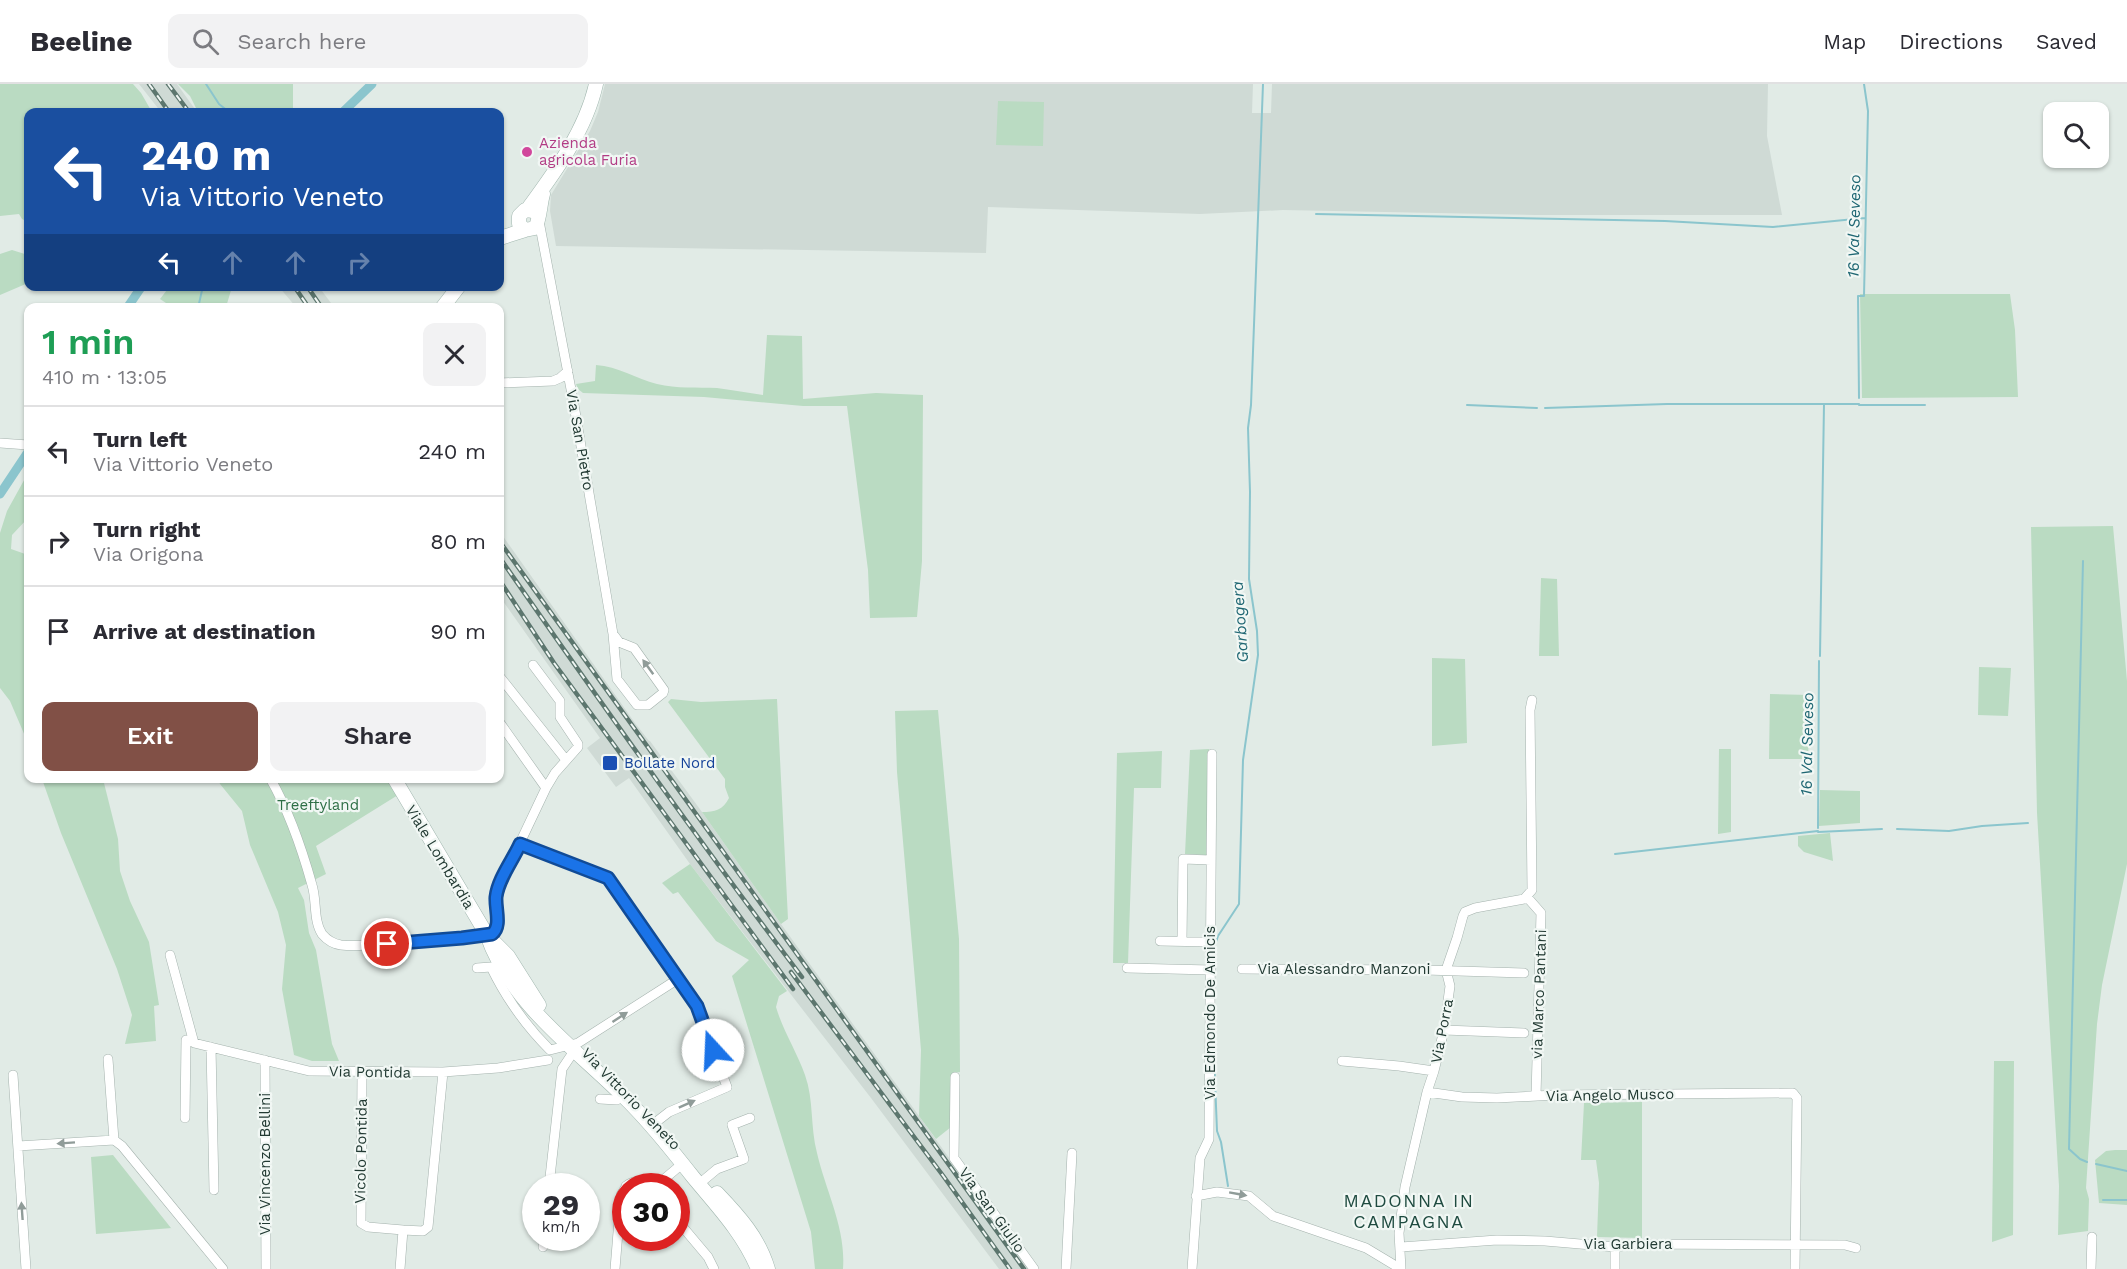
<!DOCTYPE html>
<html lang="en">
<head>
<meta charset="utf-8">
<style>
  :root { --surface:#fff; --page:#f2f2f3; --text:#2b2b33; --muted:#7c7c81; --line:#e1e1e2; --accent:#815046 }
  body { margin:0; font-family:"Work Sans",sans-serif; background:var(--page); color:var(--text); height:100vh; display:flex; flex-direction:column; font-size:22px; white-space:nowrap }
  * { box-sizing:border-box; margin:0 }
  p { font-size:20px; color:var(--muted) }
  .icon { flex:none; width:33px; height:33px; fill:none; stroke:currentColor; stroke-width:2; stroke-linecap:round; stroke-linejoin:round }
  .map { position:relative; flex:1; overflow:hidden }
  .sheet { position:absolute; left:24px; top:219px; width:480px; height:480px; display:flex; flex-direction:column; background:var(--surface); border-radius:12px; box-shadow:0 2px 4px #0004 }
  .sheet>* { flex:none }
  .hud { position:absolute; left:24px; top:24px; width:480px; height:183px; border-radius:12px; box-shadow:0 2px 4px #0004; background:#1a4fa0; color:#fff; overflow:hidden }
  .controls { position:absolute; left:2043px; top:18px; display:grid; gap:12px }
  .controls a { display:grid; place-items:center; width:66px; height:66px; border-radius:12px; background:var(--surface); box-shadow:0 2px 4px #0004; font-size:30px }
  .speed { position:absolute; left:522px; top:1089px; display:flex; gap:12px; font-size:30px; font-weight:700; text-align:center }
  .speed>* { display:grid; place-content:center; width:78px; height:78px; border-radius:50%; background:var(--surface); box-shadow:0 2px 4px #0004; line-height:1 }
  .speed small { font-size:15px; font-weight:400 }
  .speed .limit { border:9px solid #d22; background:#fff; color:#111 }
  .pin { position:absolute; display:grid; place-items:center; width:51px; height:51px; color:#fff; margin:-26px; border:3px solid #fff; border-radius:50%; box-shadow:0 2px 6px #0007 }
  .me { position:absolute; width:66px; margin:-33px; rotate:340deg; stroke-linejoin:round; filter:drop-shadow(0 0 4px #0008) }
  .turn { display:flex; align-items:center; gap:21px; height:126px; padding:0 18px; font-size:27px }
  .turn .icon { width:78px; height:78px; stroke-width:2.5 }
  .turn b { display:block; font-size:42px; line-height:51px }
  .lanes { display:flex; align-items:center; height:57px; padding:0 18px; background:#0003; justify-content:center; gap:30px; direction:ltr }
  .lanes .off { opacity:.35 }
  .round { display:grid; place-items:center; flex:none; width:63px; height:63px; border-radius:12px; background:var(--page) }
  .overview { display:flex; align-items:center; justify-content:space-between; height:102px; padding:0 18px }
  h1 { font-size:36px; font-weight:600; line-height:45px; color:#1e9e55 }
  .action { display:flex; gap:12px; margin-top:auto; padding:12px 18px }
  .action a { flex:1; height:69px; border-radius:12px; background:var(--accent); color:#fff; font-size:24px; font-weight:600; line-height:69px; text-align:center }
  .action a+a { background:var(--page); color:var(--text) }
  ul { padding:0; list-style:none }
  li { display:flex; align-items:center; gap:18px; height:90px; padding:0 18px; border-top:2px solid var(--line) }
  li div { flex:1 }
  li b { display:block; font-size:22px }
  li em { font-style:normal }
  header { display:flex; align-items:center; gap:36px; box-sizing:border-box; height:84px; padding:0 30px; background:var(--surface); border-bottom:2px solid var(--line) }
  header strong { font-size:28px }
  nav { display:flex; gap:33px; margin-inline-start:auto; font-size:21px }
  .search { width:420px; height:54px; background:var(--page); display:flex; align-items:center; gap:15px; box-sizing:border-box; padding:0 21px; border-radius:12px; color:var(--muted); font-size:22px }
  .map>svg:first-child { display:block }
  .built { fill:#cfdad5 }
  .green { fill:#badbc2 }
  .lines { fill:none; stroke-linecap:round; stroke-linejoin:round }
  .stream { stroke:#8bc5cd; stroke-width:2 }
  .canal { stroke:#8bc5cd; stroke-width:9 }
  .street-casing { stroke:#a4b2ad; stroke-width:10 }
  .secondary-casing { stroke:#a0b6ae; stroke-width:15 }
  .street { stroke:#fff; stroke-width:9 }
  .secondary { stroke:#fff; stroke-width:14 }
  .rail-casing { stroke:#5c766e; stroke-width:4.5 }
  .rail { stroke:#f1f7f4; stroke-width:2; stroke-dasharray:7; stroke-linecap:butt }
  .oneway { fill:#909c99 }
  .route-casing { stroke:#114b97; stroke-width:15 }
  .route { stroke:#1a73e8; stroke-width:10 }
  .hotel-dot { fill:#d1479c; stroke:#f1f7f4; stroke-width:2 }
  .transit-dot { fill:#1a4fb4; stroke:#f1f7f4; stroke-width:2 }
  .labels { text-anchor:middle; dominant-baseline:central; stroke-width:4.5; stroke-linejoin:round; paint-order:stroke }
  .hotel-label { font-size:15px; fill:#b23c85; stroke:#f1f7f4; text-anchor:start }
  .street-label { font-size:15px; fill:#223a33; stroke:#f1f7f4 }
  .transit-label { font-size:15px; fill:#164399; stroke:#f1f7f4; text-anchor:start }
  .park-label { font-size:15px; fill:#2e6f46; stroke:#f1f7f4 }
  .water-label { font-size:16px; font-style:italic; fill:#1f6773; stroke:#f1f7f4 }
  .quarter-label { font-size:18px; letter-spacing:1.5px; fill:#1f4b40; stroke:#f1f7f4 }
</style>
</head>
<body>
<header>
<strong>Beeline</strong>
<div class="search"><svg class="icon" aria-label="search" viewBox="0 0 24 24"><circle cx="10" cy="10" r="6"/><path d="M15 15l6 6"/></svg>Search here</div>
<nav><a>Map</a><a>Directions</a><a>Saved</a></nav>
</header>
<div class="map">
<svg width="2127" height="1185" viewBox="0 0 2127 1185">
  <rect width="100%" height="100%" fill="#e1ebe6"/>
  <path class="built" d="M139,0H177L197,28H161Z
    M605,0H1253L1252,29H1271L1272,0H1768L1767,52L1782,131H1536L1283,126L1200,130L988,123L986,169L556,162L550,127L551,111L590,47L598,28Z
    M279,203H319L334,223H296Z
    M500,448L635,639L649,657H650L702,728L781,840L1029,1185H999L871,1014L690,780L629,694L616,703L587,664L600,654L500,513Z"/>
  <path class="green" d="M0,0H133L141,9L152,28H28V138L22,135L19,130L0,132Z
    M178,0H293V28H257L249,24L245,28H198L190,12Z
    M998,17L1044,18L1043,62L996,61Z
    M12,166L28,171V199L0,211V170Z
    M170,202H232V203L226,223H172L160,215Z
    M1860,210H2010L2015,246L2018,313L1862,314Z
    M767,251L802,252L803,315L876,309L923,311L922,477L917,533L870,534L868,486L847,322H803L704,313L583,309L578,305L576,300L595,297L596,281C618,282 636,295 657,300C677,305 697,303 717,304C733,306 748,309 763,311Z
    M28,389V434L12,451L11,465L28,471V659L10,617L0,604V449L7,427Z
    M2113,442L2127,597V780L2102,901L2097,940L2086,1104L2089,1115L2088,1147L2058,1151L2059,1102L2037,729L2031,443Z
    M1541,494L1557,495L1559,572H1539Z
    M1432,574L1465,575L1467,659L1432,662Z
    M1979,583L2011,584L2008,632L1978,631Z
    M1770,610L1810,611L1808,675H1769Z
    M671,615L701,618L777,615L788,835L781,840L702,728C715,728 723,726 729,714L725,703V695L668,618Z
    M938,626L959,855L960,988L952,989L951,1043L936,1055L919,1032L921,966L897,688L895,627Z
    M1209,665L1206,771L1185,770L1190,666Z
    M1719,665H1731V748L1718,750Z
    M1162,667L1161,704H1134L1128,879H1113L1117,669Z
    M42,695H103L118,755L120,787L130,817L149,858L159,921L154,922L156,957L125,960L132,931L117,885L61,749Z
    M218,695H388L398,711L316,762L326,790L298,804L304,816L309,849L316,866L332,960L339,977H312L294,971L282,905L286,861L278,828L250,761L242,727L220,700Z
    M1820,706L1860,707V739L1819,742Z
    M1830,749L1833,777L1804,768L1798,762V752Z
    M690,780L787,907L779,912L776,923C783,947 797,968 805,991C814,1016 810,1043 817,1069C826,1108 846,1144 843,1185H815L811,1148L732,892L749,876L716,857L678,808L673,810L662,799Z
    M1994,977H2014L2013,1151L1992,1158Z
    M1642,1018V1154L1597,1153L1599,1099L1596,1076H1581L1584,1019Z
    M2115,1066H2127V1121L2099,1119L2095,1076L2106,1067Z
    M113,1071L171,1144H172L96,1150L91,1073Z"/>
  <g class="lines">
    <path class="stream" d="M206,0L219,20L229,28
      M1316,130L1665,137L1773,143L1865,134
      M198,224L203,202
      M1859,314L1858,212H1864L1868,27L1864,0
      M1467,321L1537,324
      M1859,321H1925
      M1545,324L1667,320H1824
      M2083,477L2069,1065L2080,1075L2087,1078
      M1820,572L1824,320H1859
      M1818,744L1819,577
      M1897,745L1949,747L1982,742L2028,739
      M1818,748L1882,745
      M1615,770L1818,747
      M1215,882V861L1218,852L1239,820L1243,676L1258,571L1257,547L1249,495L1250,408L1248,344L1251,321L1263,0
      M1214,972L1217,1047L1221,1058L1228,1102
      M2096,1080L2127,1087
      M2103,1116H2127"/>
    <path class="canal" d="M343,28L372,0
      M127,224L142,202
      M0,410L28,368"/>
    <g class="street-casing">
      <path id="street" d="M539,137L574,321L613,550L617,595L637,621H648L663,609L664,606L634,564L619,558L613,550
        M500,299L553,297L560,294L568,287
        M0,359L28,361
        M500,593L566,676
        M500,639L546,704
        M270,694C289,727 302,765 312,801C317,816 313,836 322,850C327,856 334,860 341,861C359,863 379,860 396,859C428,857 461,857 492,850C503,840 494,818 499,803L546,704L555,689L578,663V660L560,633V617L533,581
        M521,760L608,794L697,922L727,1003L669,1028L651,1042
        M1527,813L1541,829L1536,1012
        M1160,857L1211,858
        M1182,857L1183,775L1211,776
        M170,871L194,959L309,987L443,988L498,984L548,976
        M477,884L491,883C506,914 525,941 550,966L578,959L678,895
        M1127,884L1211,886
        M1242,885L1425,886L1524,889
        M1444,946L1524,949
        M211,963L214,1106
        M108,975L114,1056
        M265,976L266,1185
        M1342,977L1399,982L1434,987
        M362,988L361,1139L368,1143L403,1146
        M13,991L26,1185
        M955,993L954,1074L1034,1185
        M1427,1008L1462,1013L1497,1014L1556,1011L1793,1009L1797,1014L1795,1185
        M600,1015L617,1016L623,1011
        M185,1034L186,956
        M114,1056L122,1062L223,1185
        M18,1062L114,1056
        M699,1100L717,1085L744,1075L732,1041L750,1034
        M549,1102L562,985L576,964
        M626,1102C633,1096 643,1096 650,1102
        M656,1102L682,1080
        M1196,1112L1217,1108L1249,1112L1273,1132L1366,1164L1401,1185
        M676,1135L708,1173L714,1185
        M543,1163L544,1154
        M1401,1163L1497,1156L1545,1157L1615,1163L1638,1160L1845,1161L1856,1164
        M400,1185L403,1146L423,1147L428,1143L443,988
        M615,1185L621,1111L626,1103
        M1066,1185L1072,1069
        M1192,1185L1200,1074L1209,1055L1212,670
        M1401,1185L1399,1149L1405,1103L1427,1008L1434,987L1444,946L1450,902L1446,886L1457,854L1463,832L1465,828L1475,824L1524,815L1532,806L1530,626L1532,616
        M1615,1185V1163
        M2091,1185L2092,1153"/>
    </g>
    <g class="secondary-casing">
      <path id="secondary" d="M527,126C555,88 586,46 596,0
        M538,132L534,127L525,126L519,132V140L525,146L535,144C540,136 540,120 543,110
        M500,154L525,146
        M442,224L459,202
        M394,694L487,851C510,918 572,962 621,1010C647,1035 670,1064 693,1093C717,1122 743,1149 758,1185
        M491,855L508,872L539,921
        M717,1109C739,1132 759,1154 768,1185"/>
    </g>
    <use href="#street" class="street"/>
    <use href="#secondary" class="secondary"/>
    <g class="rail-casing">
      <path id="rail" d="M149,0L169,28
        M168,0L189,28
        M294,202L309,224
        M307,202L322,224
        M500,458L1024,1185
        M500,474C598,615 698,756 802,893
        M500,497L554,579L793,905
        M791,888L944,1093L1010,1185"/>
    </g>
    <use href="#rail" class="rail"/>
  </g>
  <defs><path id="oneway-solid" d="M-6-.8H1V-3.2L6.5 0L1 3.2V.8H-6Z" transform="scale(1.5)"/></defs>
  <g class="oneway">
    <use href="#oneway-solid" transform="translate(648 583) rotate(-126)"/>
    <use href="#oneway-solid" transform="translate(620 933) rotate(-33)"/>
    <use href="#oneway-solid" transform="translate(687 1020) rotate(-24)"/>
    <use href="#oneway-solid" transform="translate(66 1059) rotate(176)"/>
    <use href="#oneway-solid" transform="translate(1238 1110) rotate(10)"/>
    <use href="#oneway-solid" transform="translate(22 1127) rotate(-94)"/>
  </g>
  <g class="lines">
    <g class="route-casing">
      <path id="route" d="M387,860L462,854L492,850C502,842 495,825 496,813C498,795 513,776 520,760L608,794L697,922L713,966"/>
    </g>
    <use href="#route" class="route"/>
  </g>
  <circle class="hotel-dot" cx="527" cy="68" r="6"/>
  <rect class="transit-dot" x="602" y="671" width="16" height="16" rx="3"/>
  <g class="labels">
    <g class="hotel-label">
      <text x="539" y="59">Azienda<tspan x="539" dy="17">agricola Furia</tspan></text>
    </g>
    <g class="street-label">
      <text transform="translate(580 356) rotate(80)">Via San Pietro</text>
      <text transform="translate(440 773) rotate(59)">Viale Lombardia</text>
      <text x="1344" y="885">Via Alessandro Manzoni</text>
      <text transform="translate(1539 910) rotate(-88)">via Marco Pantani</text>
      <text transform="translate(1210 929) rotate(-90)">Via Edmondo De Amicis</text>
      <text transform="translate(1442 947) rotate(-79)">Via Porra</text>
      <text transform="translate(370 988) rotate(1)">Via Pontida</text>
      <text transform="translate(1610 1011) rotate(-1)">Via Angelo Musco</text>
      <text transform="translate(631 1015) rotate(46)">Via Vittorio Veneto</text>
      <text transform="translate(361 1067) rotate(-89)">Vicolo Pontida</text>
      <text transform="translate(265 1080) rotate(-90)">Via Vincenzo Bellini</text>
      <text transform="translate(992 1126) rotate(54)">Via San Giulio</text>
      <text x="1628" y="1160">Via Garbiera</text>
    </g>
    <g class="transit-label">
      <text x="624" y="679">Bollate Nord</text>
    </g>
    <g class="park-label">
      <text x="318" y="721">Treeftyland</text>
    </g>
    <g class="water-label">
      <text transform="translate(1854 142) rotate(-89)">16 Val Seveso</text>
      <text transform="translate(1240 538) rotate(-94)">Garbogera</text>
      <text transform="translate(1807 660) rotate(-89)">16 Val Seveso</text>
    </g>
    <g class="quarter-label">
      <text x="1409" y="1116">MADONNA IN<tspan x="1409" dy="21">CAMPAGNA</tspan></text>
    </g>
  </g>
</svg>
<div class="controls">
<a><svg class="icon" aria-label="search" viewBox="0 0 24 24"><circle cx="10" cy="10" r="6"/><path d="M15 15l6 6"/></svg></a>
</div>
<div class="speed"><div>29<small>km/h</small></div><div class="limit">30</div></div>
<div class="pin" style="left:387px;top:860px;background:#d93025"><svg class="icon" aria-label="arrive" viewBox="0 0 24 24"><path d="M6 21V4h12l-3 4 3 4H6"/></svg></div>
<svg class="me" style="left:713px;top:966px" viewBox="-20 -20 40 40"><circle r="19" fill="#fff"/><path d="M0-13L10 11 0 6-10 11z" fill="#1a73e8"/></svg>
<div class="hud">
<div class="turn"><svg class="icon" aria-label="left" viewBox="0 0 24 24"><path d="M17 20v-9H6M10 6l-5 5 5 5"/></svg><div><b>240 m</b>Via Vittorio Veneto</div></div>
<div class="lanes"><svg class="icon" aria-label="left" viewBox="0 0 24 24"><path d="M17 20v-9H6M10 6l-5 5 5 5"/></svg><svg class="icon off" aria-label="ahead" viewBox="0 0 24 24"><path d="M12 20V5M6 11l6-6 6 6"/></svg><svg class="icon off" aria-label="ahead" viewBox="0 0 24 24"><path d="M12 20V5M6 11l6-6 6 6"/></svg><svg class="icon off" aria-label="right" viewBox="0 0 24 24"><path d="M7 20v-9h11M14 6l5 5-5 5"/></svg></div>
</div>
<section class="sheet">
<div class="overview"><div><h1>1 min</h1><p>410 m · 13:05</p></div><a class="round"><svg class="icon" aria-label="close" viewBox="0 0 24 24"><path d="M6 6l12 12M18 6L6 18"/></svg></a></div>
<ul>
<li><svg class="icon" aria-label="left" viewBox="0 0 24 24"><path d="M17 20v-9H6M10 6l-5 5 5 5"/></svg><div><b>Turn left</b><p>Via Vittorio Veneto</p></div><em>240 m</em></li>
<li><svg class="icon" aria-label="right" viewBox="0 0 24 24"><path d="M7 20v-9h11M14 6l5 5-5 5"/></svg><div><b>Turn right</b><p>Via Origona</p></div><em>80 m</em></li>
<li><svg class="icon" aria-label="arrive" viewBox="0 0 24 24"><path d="M6 21V4h12l-3 4 3 4H6"/></svg><div><b>Arrive at destination</b></div><em>90 m</em></li>
</ul>
<div class="action"><a>Exit</a><a>Share</a></div>
</section>
</div>
</body>
</html>
